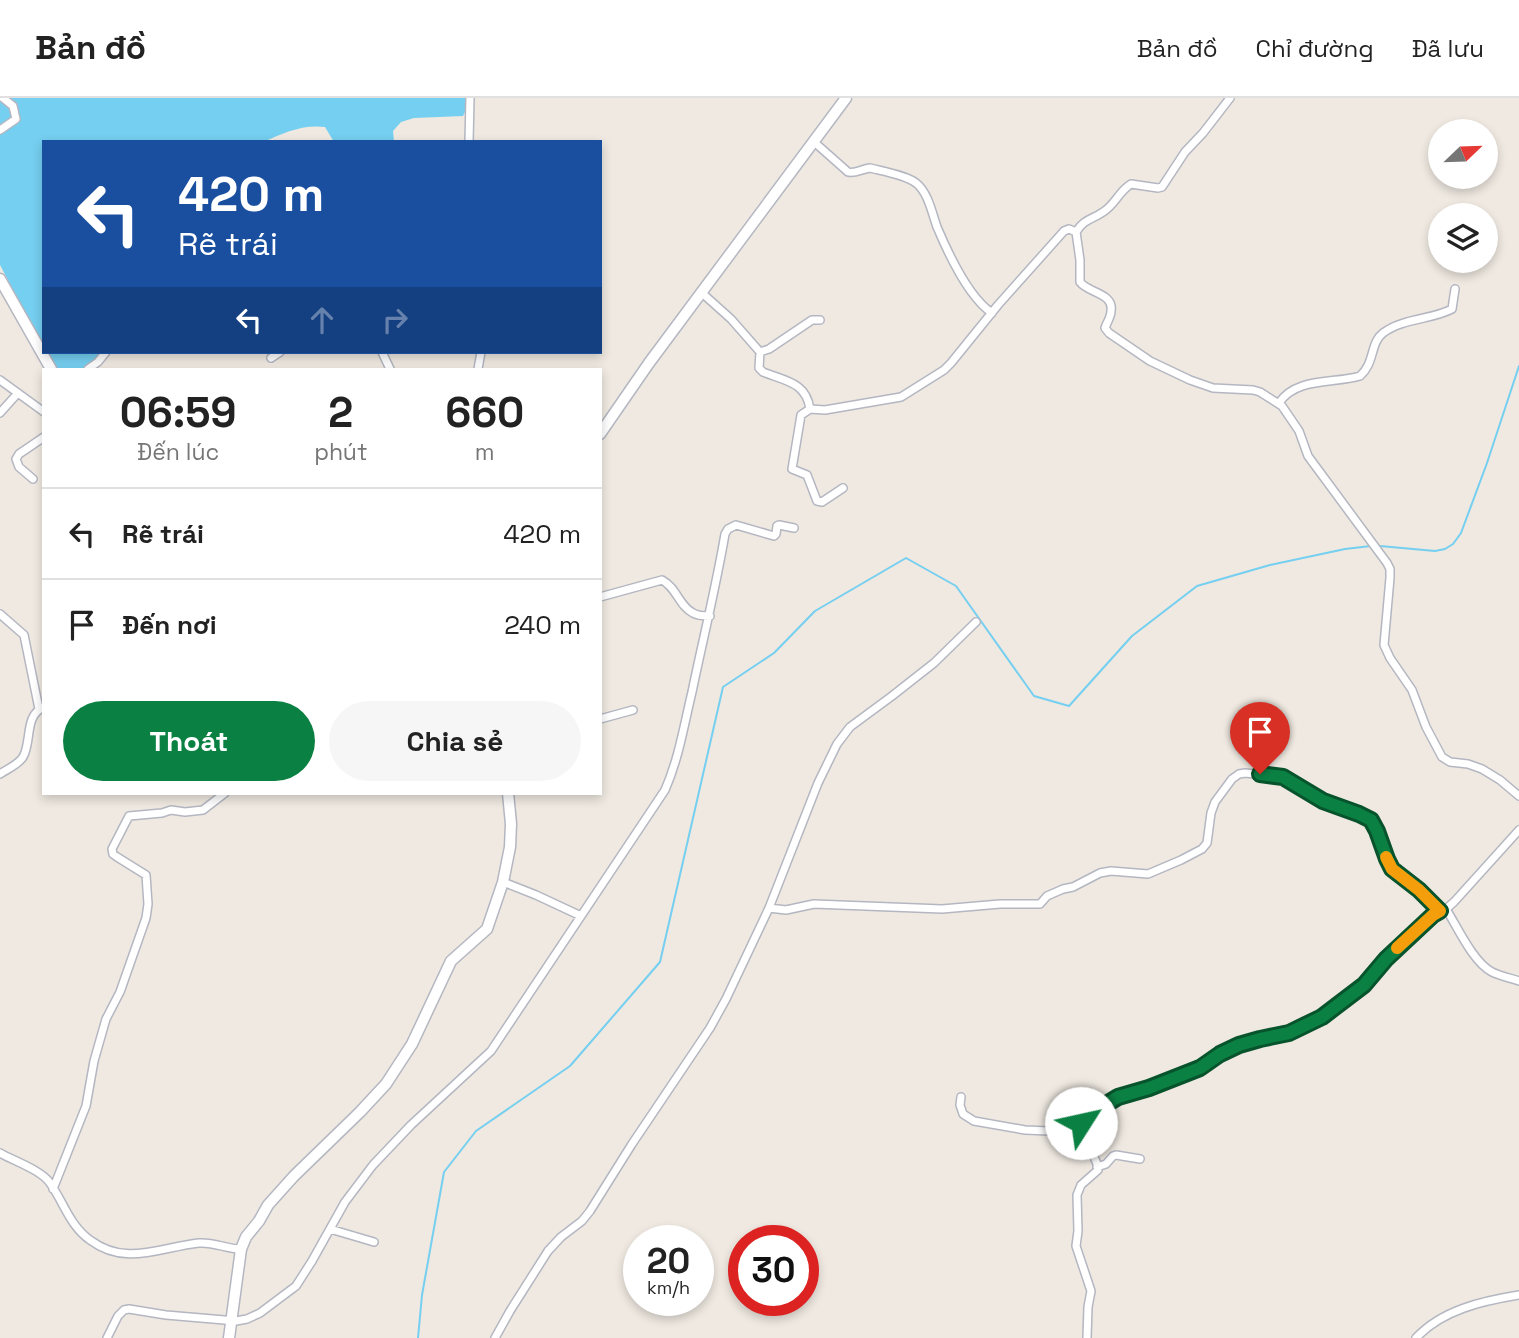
<!DOCTYPE html>
<html lang="vi">
<head>
<meta charset="utf-8">
<style>
  :root { --surface:#fff; --page:#f6f6f6; --text:#222; --muted:#767676; --line:#e0e0e0; --accent:#0b8043 }
  body { margin:0; font-family:"Space Grotesk",sans-serif; background:var(--page); color:var(--text); height:100vh; display:flex; flex-direction:column; font-size:26px; white-space:nowrap }
  * { box-sizing:border-box; margin:0 }
  p { font-size:23px; color:var(--muted) }
  .icon { flex:none; width:38px; height:38px; fill:none; stroke:currentColor; stroke-width:2; stroke-linecap:round; stroke-linejoin:round }
  .map { position:relative; flex:1; overflow:hidden }
  .sheet { position:absolute; left:42px; top:270px; width:560px; height:427px; display:flex; flex-direction:column; background:var(--surface); border-radius:0px; box-shadow:0 4px 10px #0003 }
  .sheet>* { flex:none }
  .top-card { position:absolute; left:42px; top:42px; width:560px; height:214px; border-radius:0px; box-shadow:0 4px 10px #0003; background:#1a4fa0; color:#fff; overflow:hidden }
  .needle { width:46px; rotate:67deg }
  .buttons { position:absolute; left:1428px; top:21px; display:grid; gap:14px }
  .buttons a { display:grid; place-items:center; width:70px; height:70px; border-radius:50%; background:var(--surface); box-shadow:0 4px 10px #0003; font-size:35px }
  .speed { position:absolute; left:623px; top:1127px; display:flex; gap:14px; font-size:35px; font-weight:700; text-align:center }
  .speed>* { display:grid; place-content:center; width:91px; height:91px; border-radius:50%; background:var(--surface); box-shadow:0 4px 10px #0003; line-height:1 }
  .speed small { font-size:18px; font-weight:400 }
  .speed .limit { border:10px solid #d22; background:#fff; color:#111 }
  .pin { position:absolute; display:grid; place-items:center; width:60px; height:60px; color:#fff; margin:-72px -30px; border-radius:50% 50% 50% 0; rotate:-45deg; box-shadow:0 0 7px #0007 }
  .pin .icon { rotate:45deg }
  .me { position:absolute; width:77px; margin:-38px; rotate:55deg; stroke-linejoin:round; filter:drop-shadow(0 0 5px #0008) }
  .turn { display:flex; align-items:center; gap:24px; height:147px; padding:0 21px; font-size:32px }
  .turn .icon { width:91px; height:91px; stroke-width:2.5 }
  .turn b { display:block; font-size:49px; line-height:60px }
  .lanes { display:flex; align-items:center; height:66px; padding:0 21px; background:#0003; justify-content:center; gap:35px; direction:ltr }
  .lanes .off { opacity:.35 }
  .eta { display:flex; justify-content:space-evenly; align-items:center; height:119px; text-align:center }
  .eta b { font-size:42px; font-weight:700; line-height:49px }
  .primary-button { display:flex; gap:14px; margin-top:auto; padding:14px 21px }
  .primary-button a { flex:1; height:80px; border-radius:42px; background:var(--accent); color:#fff; font-size:28px; font-weight:700; line-height:80px; text-align:center }
  .primary-button a+a { background:var(--page); color:var(--text) }
  ul { padding:0; list-style:none }
  li { display:flex; align-items:center; gap:21px; height:91px; padding:0 21px; border-top:2px solid var(--line) }
  li div { flex:1 }
  li b { display:block; font-size:26px }
  li em { font-style:normal }
  header { display:flex; align-items:center; gap:42px; box-sizing:border-box; height:98px; padding:0 35px; background:var(--surface); border-bottom:2px solid var(--line) }
  header strong { font-size:33px }
  nav { display:flex; gap:38px; margin-inline-start:auto; font-size:24px }
  .map>svg:first-child { display:block }
  .water { fill:#75cff0 }
  .lines { fill:none; stroke-linecap:round; stroke-linejoin:round }
  .stream { stroke:#75cff0; stroke-width:2 }
  .street-casing { stroke:#b4b7c1; stroke-width:10 }
  .secondary-casing { stroke:#b4b7c1; stroke-width:13 }
  .street { stroke:#fff; stroke-width:7 }
  .secondary { stroke:#fff; stroke-width:10 }
  .route-casing { stroke:#07532c; stroke-width:18 }
  .route { stroke:#0b8043; stroke-width:12 }
  .slow { stroke:#f59e0b; stroke-width:12 }
</style>
</head>
<body>
<header>
<strong>Bản đồ</strong>
<nav><a>Bản đồ</a><a>Chỉ đường</a><a>Đã lưu</a></nav>
</header>
<div class="map">
<svg width="1519" height="1240" viewBox="0 0 1519 1240">
  <rect width="100%" height="100%" fill="#efe9e1"/>
  <path class="water" d="M0,0H468L467,10L463,18L414,20L401,24L393,33L394,44H334L325,29C302,26 284,35 263,44H44V251L0,167Z
    M45,254H104L88,271H54Z"/>
  <g class="lines">
    <path class="stream" d="M1380,448L1435,453L1445,451L1453,446L1461,435L1487,365L1519,268
      M418,1240L422,1197L444,1074L476,1033L570,968L660,864L723,589L774,555L815,513L906,460L956,488L1034,598L1069,608L1132,538L1197,488L1270,467L1345,451L1371,448"/>
    <g class="street-casing">
      <path id="street" d="M0,32L16,21L13,8L3,0
        M813,43L848,74C855,76 862,71 870,70C882,73 906,77 916,85C928,94 932,115 937,129C948,155 968,199 992,215
        M469,44L470,0
        M1076,134C1085,120 1092,122 1103,114C1115,107 1119,93 1131,86L1158,90L1162,89L1185,54L1203,35L1230,0
        M702,195L731,221L760,254L759,270L763,274C785,283 806,284 810,311L801,317L792,371L807,377L817,403L822,404L843,390
        M382,254L390,271
        M760,254L769,251L812,222H820
        M271,260L280,254
        M88,271L98,264L106,254
        M478,271L481,254
        M0,282L44,314
        M1279,305C1296,279 1333,286 1360,278C1375,265 1370,245 1383,235C1403,220 1431,222 1452,211L1455,191
        M810,311L825,312L901,299L944,272L951,265L998,207L1064,133L1069,131L1076,134L1080,162V184C1088,195 1114,195 1111,213C1111,219 1107,224 1105,230L1109,235L1150,263L1190,282L1213,290L1253,292L1260,294L1282,308L1299,333L1308,358L1387,465L1390,471V480L1384,547L1390,560L1412,592L1426,629L1442,659L1450,664L1468,666L1482,671L1500,682L1519,698
        M0,315L18,295
        M33,381L19,369L16,361L19,356L44,339
        M600,499L662,482C677,490 679,508 693,515C698,518 704,518 710,518
        M0,516L24,537L39,611
        M600,621L633,612
        M0,676C7,671 18,667 23,659C32,644 24,617 44,609
        M503,784L536,797L581,818
        M769,810L786,812L814,806L942,811L1000,806H1040L1047,798L1063,791L1073,789L1100,775L1111,773L1148,776L1181,762L1202,751L1207,745L1211,715L1215,704L1232,681L1239,676L1245,675L1283,679L1323,703L1366,719L1374,726L1386,761L1392,771L1419,792L1440,813
        M1446,811C1458,830 1473,864 1492,874C1500,878 1510,880 1519,883
        M961,999L960,1007L963,1016L974,1023L1025,1032L1049,1033L1081,1021L1118,999L1149,990L1200,970L1220,956L1239,947L1260,941L1277,939L1299,931L1327,916L1364,887L1386,861L1433,817L1446,811L1454,804L1519,732
        M1081,1021L1082,1029L1097,1066L1098,1072L1081,1087L1077,1097L1078,1133L1076,1148L1091,1193L1088,1209L1087,1240
        M0,1055C14,1063 41,1072 50,1085C64,1105 70,1128 90,1142C126,1169 160,1149 199,1145C215,1144 226,1151 241,1151
        M1097,1069L1106,1066L1113,1058L1116,1057L1140,1061
        M53,1091L86,1008L94,963L106,921L120,894L146,820L148,806L146,777L117,759L113,756L112,751L129,718L162,715L171,712L185,714L203,712L225,695
        M330,1131L374,1144
        M107,1240L118,1218L124,1212L129,1211L166,1217L236,1223L247,1221L260,1215L296,1188L312,1163L345,1104L373,1067L411,1027L491,953L665,692C679,660 684,627 692,594C703,541 716,489 725,436L728,431L736,427L774,438L776,436L777,428L779,427L794,430
        M495,1240L510,1213L548,1153L561,1139L582,1123L590,1113L632,1046L710,930L726,901L769,810L818,685L837,646L850,629L892,598L934,565L976,524
        M1416,1240C1442,1212 1482,1203 1519,1197"/>
    </g>
    <g class="secondary-casing">
      <path id="secondary" d="M0,181L51,271
        M600,336L649,265L846,0
        M229,1240L241,1151L246,1139L259,1123L268,1107L294,1078L360,1014L386,986L412,946L451,863L487,831L503,784L510,749L511,726L508,695"/>
    </g>
    <use href="#street" class="street"/>
    <use href="#secondary" class="secondary"/>
  </g>
  <g class="lines">
    <g class="route-casing">
      <path id="route" d="M1081,1025L1082,1021L1118,999L1149,990L1200,970L1220,956L1239,947L1260,941L1289,935L1322,919L1364,887L1386,861L1433,817L1440,813L1419,792L1392,771L1387,761L1377,733L1371,722L1359,716L1323,703L1283,679L1260,676"/>
    </g>
    <use href="#route" class="route"/>
    <path class="slow" d="M1386,759L1392,771L1419,792L1440,813L1433,817L1397,850"/>
  </g>
</svg>
<div class="buttons">
<a><svg class="needle" viewBox="-14 -14 28 28"><path d="M0-13l5 13h-10z" fill="#e53935"/><path d="M0 13l5-13h-10z" fill="#767676"/></svg></a>
<a><svg class="icon" aria-label="layers" viewBox="0 0 24 24"><path d="M12 4l9 5-9 5-9-5zM3 14l9 5 9-5"/></svg></a>
</div>
<div class="speed"><div>20<small>km/h</small></div><div class="limit">30</div></div>
<div class="pin" style="left:1260px;top:676px;background:#d93025"><svg class="icon" aria-label="arrive" viewBox="0 0 24 24"><path d="M6 21V4h12l-3 4 3 4H6"/></svg></div>
<svg class="me" style="left:1081px;top:1025px" viewBox="-20 -20 40 40"><circle r="19" fill="#fff"/><path d="M0-13L10 11 0 6-10 11z" fill="#0b8043"/></svg>
<div class="top-card">
<div class="turn"><svg class="icon" aria-label="left" viewBox="0 0 24 24"><path d="M17 20v-9H6M10 6l-5 5 5 5"/></svg><div><b>420 m</b>Rẽ trái</div></div>
<div class="lanes"><svg class="icon" aria-label="left" viewBox="0 0 24 24"><path d="M17 20v-9H6M10 6l-5 5 5 5"/></svg><svg class="icon off" aria-label="ahead" viewBox="0 0 24 24"><path d="M12 20V5M6 11l6-6 6 6"/></svg><svg class="icon off" aria-label="right" viewBox="0 0 24 24"><path d="M7 20v-9h11M14 6l5 5-5 5"/></svg></div>
</div>
<section class="sheet">
<div class="eta">
<div><b>06:59</b><p>Đến lúc</p></div>
<div><b>2</b><p>phút</p></div>
<div><b>660</b><p>m</p></div>
</div>
<ul>
<li><svg class="icon" aria-label="left" viewBox="0 0 24 24"><path d="M17 20v-9H6M10 6l-5 5 5 5"/></svg><div><b>Rẽ trái</b></div><em>420 m</em></li>
<li><svg class="icon" aria-label="arrive" viewBox="0 0 24 24"><path d="M6 21V4h12l-3 4 3 4H6"/></svg><div><b>Đến nơi</b></div><em>240 m</em></li>
</ul>
<div class="primary-button"><a>Thoát</a><a>Chia sẻ</a></div>
</section>
</div>
</body>
</html>
